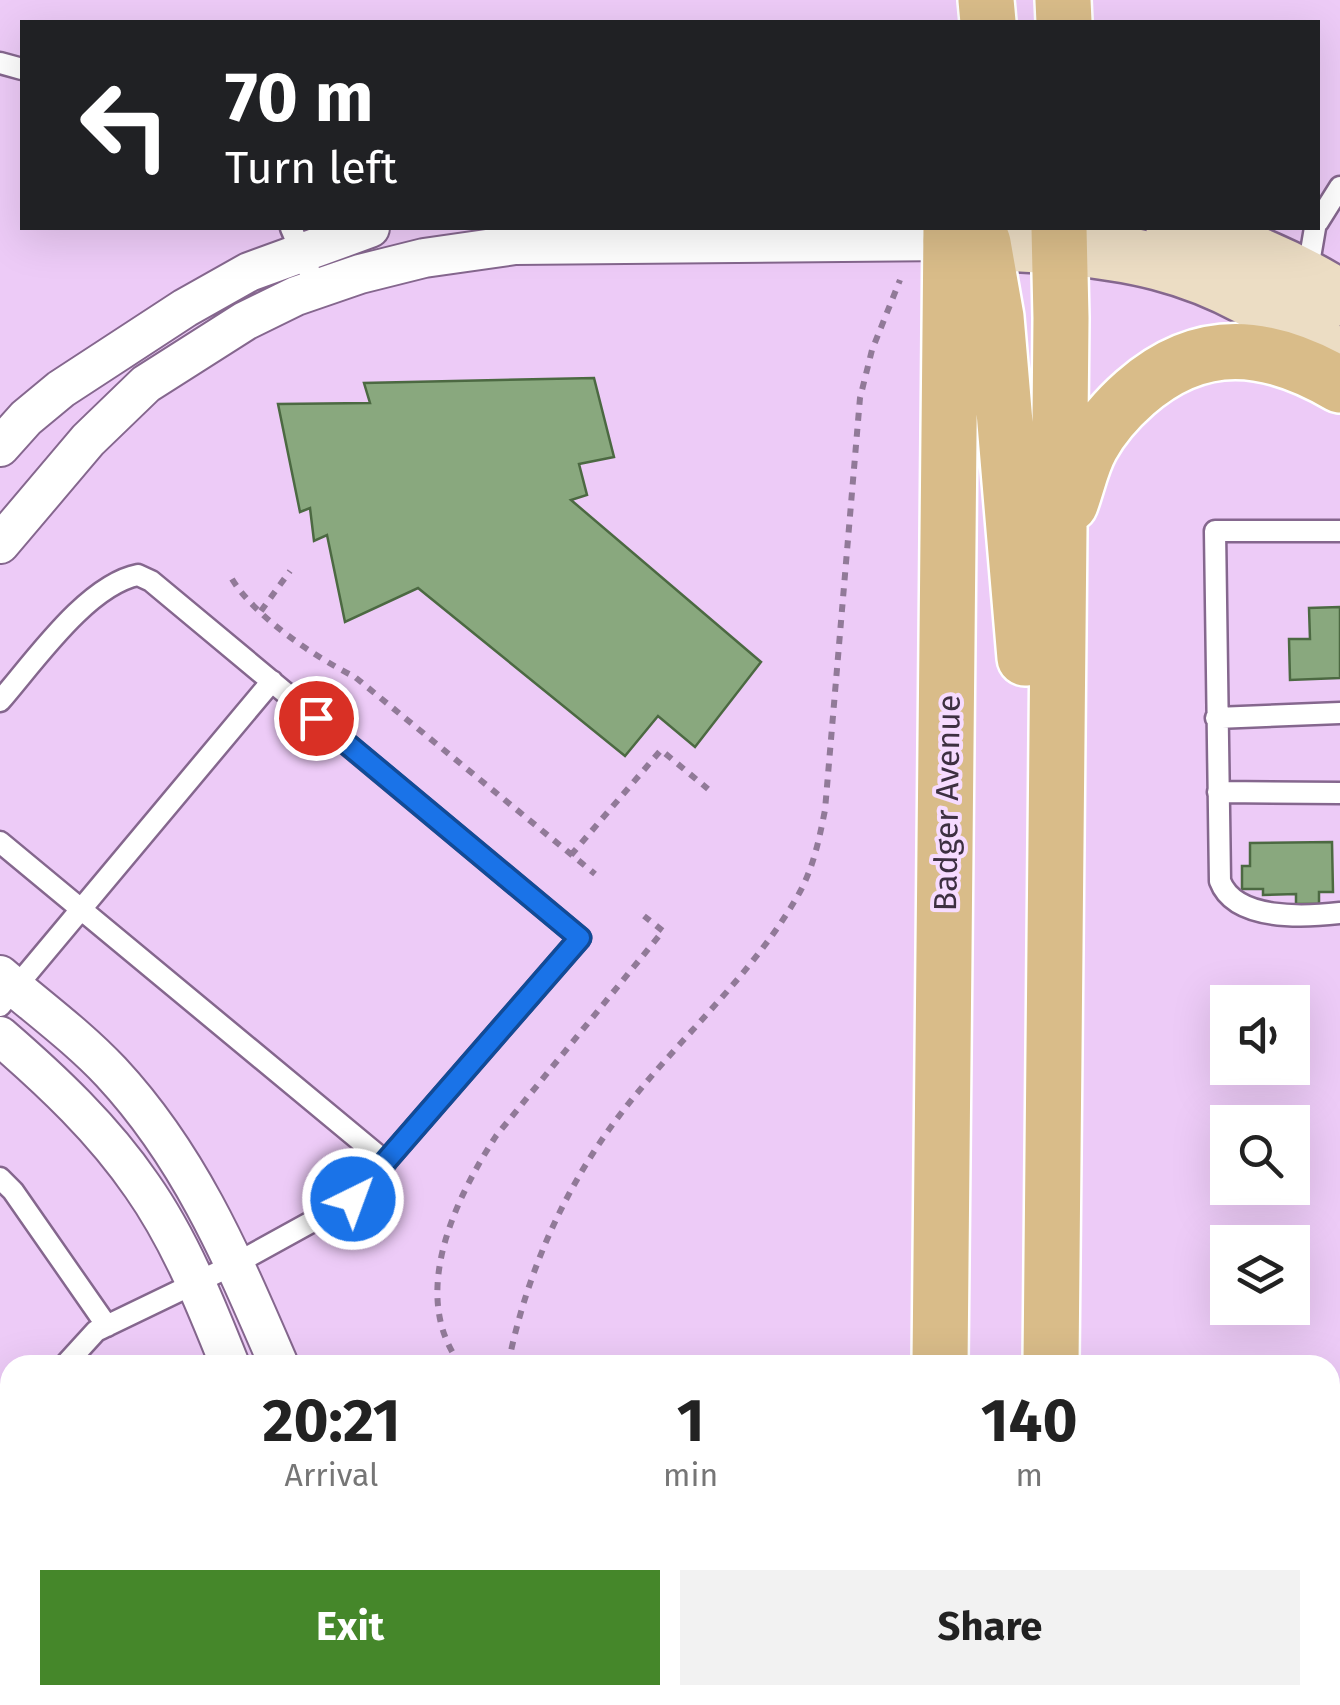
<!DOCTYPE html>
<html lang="en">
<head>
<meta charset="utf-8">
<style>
  :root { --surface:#fff; --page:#f2f2f2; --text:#222; --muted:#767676; --accent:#45872a }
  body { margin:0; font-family:"Fira Sans",sans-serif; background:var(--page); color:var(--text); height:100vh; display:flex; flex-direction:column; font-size:38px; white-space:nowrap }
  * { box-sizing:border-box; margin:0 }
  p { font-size:32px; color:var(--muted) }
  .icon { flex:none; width:55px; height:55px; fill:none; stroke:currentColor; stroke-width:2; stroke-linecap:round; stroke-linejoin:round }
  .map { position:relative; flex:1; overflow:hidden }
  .details { position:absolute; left:0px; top:1355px; width:1340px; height:350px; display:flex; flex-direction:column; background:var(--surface); border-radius:30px 30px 0 0; box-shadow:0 10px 40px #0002 }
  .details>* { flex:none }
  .top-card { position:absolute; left:20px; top:20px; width:1300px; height:210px; border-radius:0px; box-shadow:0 10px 40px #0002; background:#202124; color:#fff; overflow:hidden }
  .controls { position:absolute; left:1210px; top:985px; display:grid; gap:20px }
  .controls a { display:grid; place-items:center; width:100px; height:100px; border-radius:0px; background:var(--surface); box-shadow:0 10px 40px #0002; font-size:50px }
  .pin { position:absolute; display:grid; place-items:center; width:85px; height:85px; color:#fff; margin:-42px; border:5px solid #fff; border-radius:50%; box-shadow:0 2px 10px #0007 }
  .me { position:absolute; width:110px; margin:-55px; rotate:42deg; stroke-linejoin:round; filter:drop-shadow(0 0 8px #0008) }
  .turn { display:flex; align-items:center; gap:35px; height:210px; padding:0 40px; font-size:45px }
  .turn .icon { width:130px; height:130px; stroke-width:2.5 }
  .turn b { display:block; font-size:70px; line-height:85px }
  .eta { display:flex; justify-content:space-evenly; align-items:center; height:170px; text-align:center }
  .eta b { font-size:60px; font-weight:700; line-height:70px }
  .button { display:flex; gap:20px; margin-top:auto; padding:20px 40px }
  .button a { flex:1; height:115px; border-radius:0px; background:var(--accent); color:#fff; font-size:40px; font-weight:700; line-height:115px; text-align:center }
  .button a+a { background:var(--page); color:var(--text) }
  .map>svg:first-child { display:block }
  .building { fill:#89a87e; stroke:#4c6942; stroke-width:2.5 }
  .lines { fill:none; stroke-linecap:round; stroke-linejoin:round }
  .service-casing { stroke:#85678e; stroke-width:25 }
  .minor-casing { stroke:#85678e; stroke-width:42 }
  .secondary-casing { stroke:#85678e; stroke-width:60 }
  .primary-casing { stroke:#fff; stroke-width:60 }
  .path { stroke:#917a98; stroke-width:6; stroke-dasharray:8 8; stroke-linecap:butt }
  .service { stroke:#fff; stroke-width:20 }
  .minor { stroke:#fff; stroke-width:38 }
  .secondary { stroke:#ecddc4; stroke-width:55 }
  .primary { stroke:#d9bc89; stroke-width:55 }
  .route-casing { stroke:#114b97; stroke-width:25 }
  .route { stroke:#1a73e8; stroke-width:18 }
  .labels { text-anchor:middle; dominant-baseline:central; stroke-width:8; stroke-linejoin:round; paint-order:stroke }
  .street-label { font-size:32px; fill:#3d3041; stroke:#f6dbff }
</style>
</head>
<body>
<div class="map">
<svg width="1340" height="1705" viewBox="0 0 1340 1705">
  <rect width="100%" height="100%" fill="#edcbf7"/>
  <path class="building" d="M594,378L614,457L579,464L587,495L571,500L761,662L695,747L658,716L625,756L418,588L345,622L327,535L314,541L310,508L300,512L278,404L370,403L364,383Z
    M1340,607V678L1290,680L1289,639H1310L1309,608Z
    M1332,842L1333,892H1319V904H1296V894L1263,895V889H1242V866H1250V843Z
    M1330,1644H1340V1705H1329Z"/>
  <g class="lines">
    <g class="service-casing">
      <path id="service" d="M0,63L22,69
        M1318,222L1340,187
        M291,228L317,289
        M1307,275L1315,228
        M1340,531H1215L1220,881C1235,921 1305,917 1340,913
        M0,701C34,662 87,585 138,575L151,581L580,938L353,1199L235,1264L96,1331L65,1365
        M1216,718L1340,713
        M1218,792L1340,793
        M0,842L386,1162
        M0,1006L272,681
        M0,1178L13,1191L107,1326
        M0,1443L10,1431
        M1330,1481H1340
        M0,1637L10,1645
        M70,1695L82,1705
        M277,1695L282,1705
        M1190,1695V1705"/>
    </g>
    <g class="minor-casing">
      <path id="minor" d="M0,447L26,418L61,389L185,308L249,272L370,228
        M0,544L88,440L146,384L245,321L296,296L360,274L424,258L515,245L951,241
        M0,975C37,1007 77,1036 111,1072C191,1158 233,1259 279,1365
        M0,1036C52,1081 103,1129 142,1186C180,1240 206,1305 230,1365
        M383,1695L389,1705
        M434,1695L440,1705"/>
    </g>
    <g class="secondary-casing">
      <path id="secondary" d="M1174,228C1232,242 1289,266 1340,298
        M951,241C1116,247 1210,251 1340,362"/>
    </g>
    <g class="primary-casing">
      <path id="primary" d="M986,0L988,22
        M1063,0L1064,22
        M977,228L983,243L996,317L1025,658
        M1070,504C1077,485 1081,464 1091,446C1102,426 1118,408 1135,393C1201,335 1268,343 1340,385
        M940,1365L951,228
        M1051,1365L1061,318L1059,228
        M942,1695V1705
        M1053,1695V1705"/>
    </g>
    <path class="path" d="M232,579C256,618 315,657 355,677L595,874
      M261,611L290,571
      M571,855L661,750L708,789
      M461,1365C408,1296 455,1199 496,1136L663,931L644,916
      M508,1365C524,1285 555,1209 601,1141C659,1055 745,987 797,897C813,870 819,840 825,810L860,398L872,350L900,280
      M527,1695L530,1705"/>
    <use href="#service" class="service"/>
    <use href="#minor" class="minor"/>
    <use href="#secondary" class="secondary"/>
    <use href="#primary" class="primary"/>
  </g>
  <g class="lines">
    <g class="route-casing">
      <path id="route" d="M316,718L580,938L353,1199"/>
    </g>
    <use href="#route" class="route"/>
  </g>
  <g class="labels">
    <g class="street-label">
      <text transform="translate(947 803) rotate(-89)">Badger Avenue</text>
    </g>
  </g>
</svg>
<div class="controls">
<a><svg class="icon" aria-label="sound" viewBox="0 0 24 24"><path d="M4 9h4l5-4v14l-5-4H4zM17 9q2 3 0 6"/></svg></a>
<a><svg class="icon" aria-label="search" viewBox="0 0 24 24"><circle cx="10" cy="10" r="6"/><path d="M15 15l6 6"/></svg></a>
<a><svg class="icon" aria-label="layers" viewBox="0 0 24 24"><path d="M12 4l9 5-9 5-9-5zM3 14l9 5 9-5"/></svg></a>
</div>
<div class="pin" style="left:316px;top:718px;background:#d93025"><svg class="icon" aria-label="arrive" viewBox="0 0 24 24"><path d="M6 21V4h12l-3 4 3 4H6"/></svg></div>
<svg class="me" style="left:353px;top:1199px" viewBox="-20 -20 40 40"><circle r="17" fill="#1a73e8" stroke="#fff" stroke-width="3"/><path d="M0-11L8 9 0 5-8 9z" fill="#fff"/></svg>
<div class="top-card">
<div class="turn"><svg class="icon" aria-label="left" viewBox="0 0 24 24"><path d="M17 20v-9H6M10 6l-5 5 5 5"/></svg><div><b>70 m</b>Turn left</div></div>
</div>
<section class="details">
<div class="eta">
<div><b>20:21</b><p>Arrival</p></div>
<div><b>1</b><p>min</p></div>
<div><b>140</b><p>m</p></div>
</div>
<div class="button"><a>Exit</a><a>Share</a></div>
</section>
</div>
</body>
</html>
